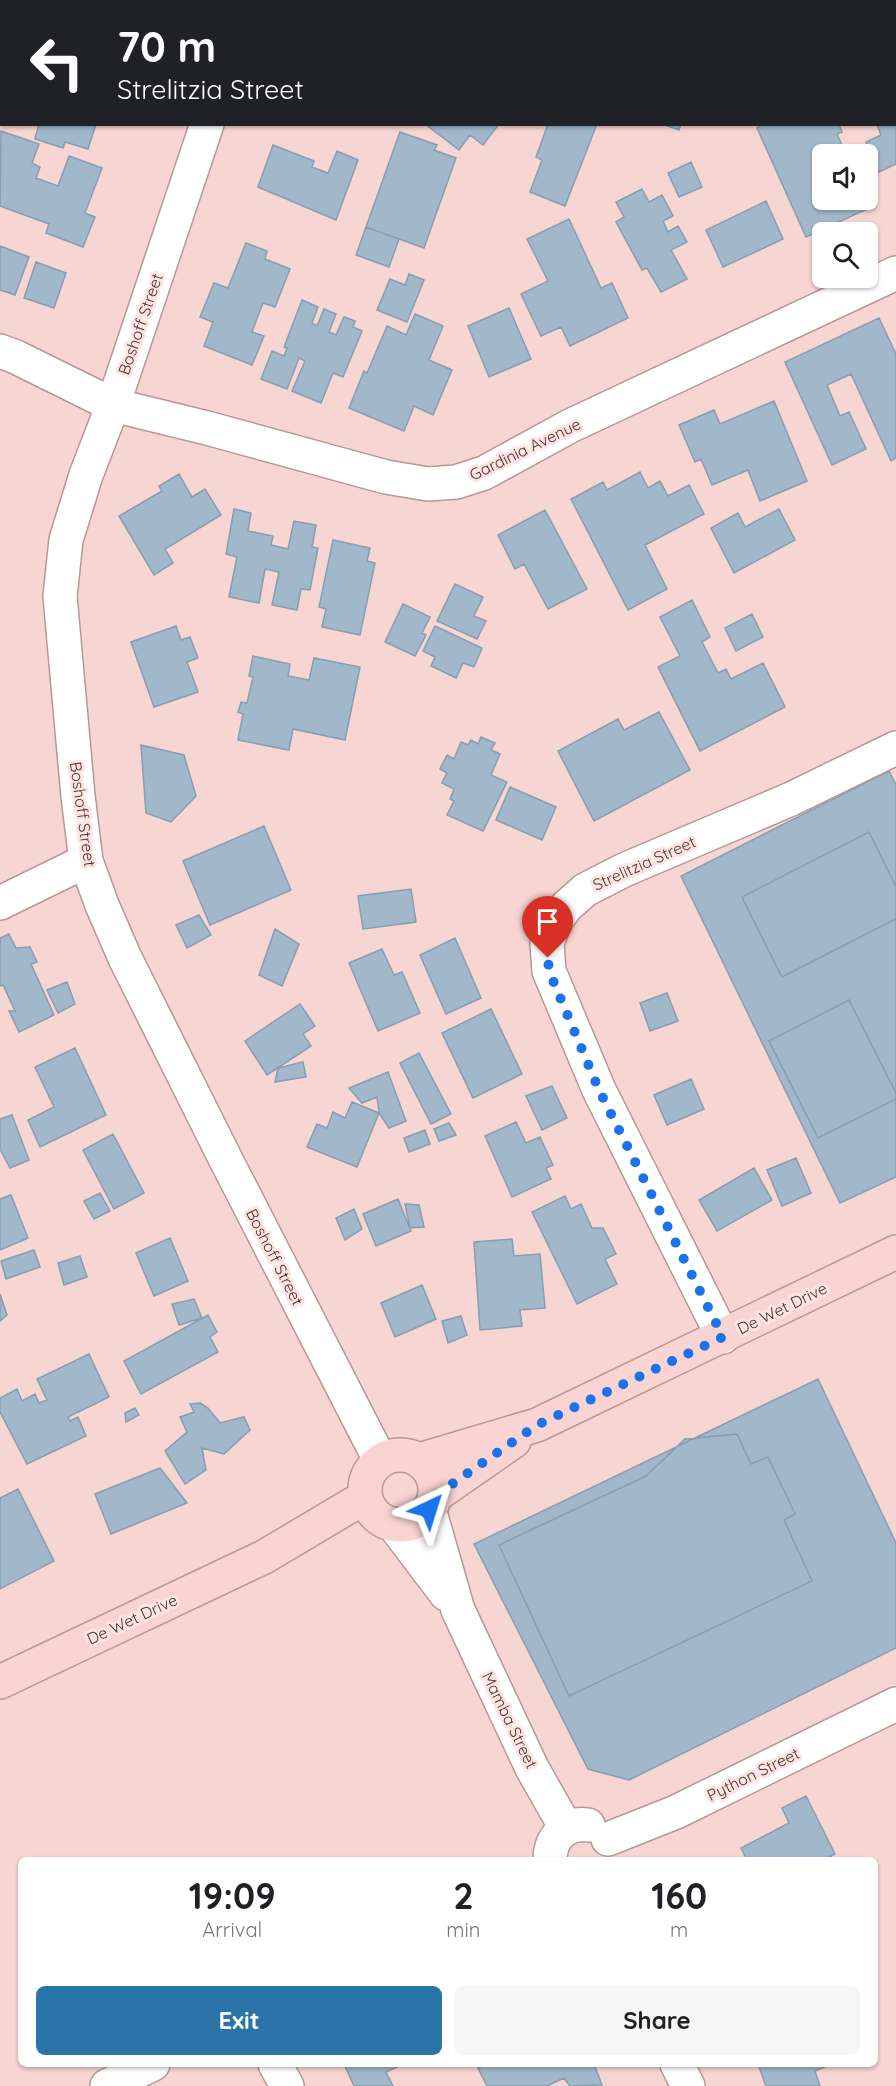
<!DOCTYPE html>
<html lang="en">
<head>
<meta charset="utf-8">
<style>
  :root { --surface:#fff; --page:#f6f6f6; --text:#202124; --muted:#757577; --accent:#2b74a8 }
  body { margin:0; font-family:Quicksand,sans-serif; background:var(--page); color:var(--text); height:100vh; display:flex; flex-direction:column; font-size:22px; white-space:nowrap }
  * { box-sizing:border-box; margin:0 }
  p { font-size:20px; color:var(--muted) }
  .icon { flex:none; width:33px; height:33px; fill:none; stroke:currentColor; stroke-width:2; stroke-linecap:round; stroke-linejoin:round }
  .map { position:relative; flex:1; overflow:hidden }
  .sheet { position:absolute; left:18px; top:1857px; width:860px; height:210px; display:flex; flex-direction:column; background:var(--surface); border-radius:9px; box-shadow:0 2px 4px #0004 }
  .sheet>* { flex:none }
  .hud { position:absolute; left:0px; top:0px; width:897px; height:126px; box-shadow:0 2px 4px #0004; background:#202124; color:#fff; overflow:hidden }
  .tools { position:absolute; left:812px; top:144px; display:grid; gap:12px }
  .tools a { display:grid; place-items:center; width:66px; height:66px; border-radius:9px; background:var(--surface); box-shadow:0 2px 4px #0004; font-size:30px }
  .pin { position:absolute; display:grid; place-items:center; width:51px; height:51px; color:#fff; margin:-62px -26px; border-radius:50% 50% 50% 0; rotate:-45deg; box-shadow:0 0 6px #0007 }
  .pin .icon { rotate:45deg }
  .me { position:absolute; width:66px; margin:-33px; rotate:41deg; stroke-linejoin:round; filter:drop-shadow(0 0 4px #0008) }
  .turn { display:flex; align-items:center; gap:21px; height:126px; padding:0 18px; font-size:27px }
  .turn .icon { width:78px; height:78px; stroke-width:2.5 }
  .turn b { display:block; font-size:42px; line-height:51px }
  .eta { display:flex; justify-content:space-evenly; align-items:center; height:102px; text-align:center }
  .eta b { font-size:36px; font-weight:700; line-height:42px }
  .button { display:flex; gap:12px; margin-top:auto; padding:12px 18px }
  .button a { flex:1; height:69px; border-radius:9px; background:var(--accent); color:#fff; font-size:24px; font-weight:700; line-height:69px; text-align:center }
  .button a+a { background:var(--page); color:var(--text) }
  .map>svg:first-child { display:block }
  .building { fill:#a1b8cb; stroke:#879db0; stroke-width:1.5 }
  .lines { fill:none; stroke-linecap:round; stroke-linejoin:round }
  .street-casing { stroke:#b79895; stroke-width:36 }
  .secondary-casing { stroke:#b79895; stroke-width:36 }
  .street { stroke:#fff; stroke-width:33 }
  .secondary { stroke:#f9d4d2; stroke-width:33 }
  .route { stroke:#1a73e8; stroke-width:10; stroke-dasharray:0 18 }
  .labels { text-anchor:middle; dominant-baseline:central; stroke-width:6; stroke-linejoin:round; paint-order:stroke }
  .street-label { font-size:16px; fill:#443736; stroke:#ffe4e2 }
</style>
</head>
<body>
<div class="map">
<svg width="896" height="2086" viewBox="0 0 896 2086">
  <rect width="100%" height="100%" fill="#f6d5d2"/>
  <path class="building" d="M105,0H158L162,2H104Z
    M322,0H397L321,2Z
    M475,0H517L474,2Z
    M896,95V164L879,172L866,142L881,135L877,124H896Z
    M39,124H96L88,149L65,142L63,148L35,139Z
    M425,124H499L483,145L470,135L459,150Z
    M548,124H597L565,206L530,192L542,160L536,157Z
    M662,124H681L679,130Z
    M763,124H839L842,132L837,134L846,154H822V200H867V185L876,205L806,237L757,128Z
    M1,131L39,144L32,163L40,167L36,178L58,186L69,156L102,168L85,213L95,217L83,247L46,233L49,224L0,206Z
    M400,132L437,145L434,150L456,158L424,248L366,227Z
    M273,145L314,161L312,167L328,173L337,151L358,160L336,220L258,187Z
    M691,162L702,187L679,197L668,173Z
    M642,189L649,202L662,195L673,216L663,221L668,232L678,226L687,242L671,250L687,279L661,292L647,268L642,270L616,222L624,217L616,202Z
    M766,201L783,239L723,267L706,230Z
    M569,219L601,288L612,283L628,318L570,346L561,327L541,336L521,294L548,281L527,239Z
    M366,227L399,239L389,267L356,255Z
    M246,243L267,251L265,259L290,269L275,307L263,303L252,332L264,336L252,365L204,346L213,322L200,317L214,283L228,288Z
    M0,246L29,257L15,295L0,290Z
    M36,262L66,273L54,308L24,298Z
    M409,274L424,280L407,322L377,310L390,279L405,285Z
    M302,300L318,307L312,323L317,326L324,309L336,314L329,332L336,335L344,317L355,321L353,327L362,331L343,377L333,373L321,403L292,391L305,361L299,358L287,389L261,379L272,351L284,356L287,348L284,347Z
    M509,308L531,359L489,377L468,326Z
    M415,314L443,326L429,360L452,370L433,415L414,406L404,431L349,408L364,371L367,373L387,326L406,335Z
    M879,318L896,354V458L891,461L851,374L827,385L840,416L849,412L866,449L832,465L785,362Z
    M774,401L807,481L760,501L748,470L712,485L701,459L695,462L679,425L714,410L720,424Z
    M640,472L648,488L660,481L668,496L689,485L704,514L645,545L667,589L628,610L571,499L603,482L607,490Z
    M179,474L192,497L205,489L221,515L165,549L173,563L154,575L119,516L162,491L159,486Z
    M234,509L251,513L248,531L273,536L271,545L288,549L294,521L316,525L312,547L318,548L310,590L301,589L297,610L272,605L279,572L265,569L259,603L229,597L237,557L226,554Z
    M779,509L795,540L734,573L711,528L738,513L745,527Z
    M545,510L587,589L548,609L524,564L515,569L498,535Z
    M333,540L370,548L367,561L375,563L360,635L322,627L326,609L319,607Z
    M455,584L483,597L474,616L486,621L477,639L437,621Z
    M692,600L710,637L702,642L718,673L726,669L731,679L763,663L785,707L700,751L658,667L680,656L660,617Z
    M403,604L430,617L422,633L426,635L415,656L385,642Z
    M752,614L763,637L736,651L725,628Z
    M176,626L181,640L190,637L198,658L187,662L198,692L154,707L131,642Z
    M435,626L482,648L474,667L463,663L456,678L431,666L435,657L423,651Z
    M253,656L290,664L288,676L309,680L314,658L360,667L345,740L293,729L289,750L238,740L243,714L238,712L241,702L247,703L253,677L249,676Z
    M659,712L690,770L594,821L558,751L618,719L624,730Z
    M481,737L495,743L491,750L500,754L491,775L507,782L483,831L447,815L454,801L450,799L454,789L442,783L447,773L440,769L447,755L454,759L461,742L468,745L471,740L478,744Z
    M141,745L184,755L196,796L171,822L146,813Z
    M889,771L896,785V1177L840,1203L681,876Z
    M510,787L556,807L542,840L496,820Z
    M264,826L291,890L210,925L183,861Z
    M869,832L896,887V919L782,977L742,897Z
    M411,889L416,922L363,929L358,896Z
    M199,915L211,935L187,948L176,925Z
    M275,929L299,944L282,986L259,975Z
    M9,934L16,948L30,947L37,962L31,964L54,1015L19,1032L9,1011H15L3,985L0,986V938Z
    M455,938L481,998L446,1014L420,955Z
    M382,949L394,975L402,972L420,1013L378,1031L349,963Z
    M67,982L75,1004L58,1013L47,990Z
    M667,993L678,1021L650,1031L640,1003Z
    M849,1000L896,1093V1099L818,1138L769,1041Z
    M300,1004L315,1026L303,1034L311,1046L267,1075L245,1041Z
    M491,1009L522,1074L473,1098L442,1033Z
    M75,1048L106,1115L40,1147L28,1120L54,1107L35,1067Z
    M419,1053L451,1114L431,1124L400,1063Z
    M303,1062L306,1077L275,1082L278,1068Z
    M388,1072L406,1121L389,1128L379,1113L377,1097L362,1103L349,1088Z
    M691,1079L704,1109L667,1125L654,1095Z
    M552,1086L567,1118L542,1130L526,1096Z
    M352,1102L379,1113L357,1167L307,1147L317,1124L327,1128L333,1112L345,1118Z
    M12,1115L29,1160L10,1168L0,1149V1119Z
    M516,1122L526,1143L540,1137L553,1165L546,1168L551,1179L512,1197L485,1136Z
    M449,1123L456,1135L439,1141L434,1129Z
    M425,1130L430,1144L409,1152L404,1138Z
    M113,1134L144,1193L114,1209L83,1150Z
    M796,1158L811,1193L782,1206L767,1170Z
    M754,1168L772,1200L717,1231L699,1200Z
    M100,1193L110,1211L94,1219L84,1201Z
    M11,1195L28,1238L0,1250V1199Z
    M565,1196L571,1209L581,1204L592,1228H603L616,1254L605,1259L617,1284L577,1304L532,1212Z
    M398,1199L411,1231L376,1246L363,1214Z
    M405,1204L419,1205L424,1227L410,1228Z
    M354,1209L362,1229L345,1240L336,1218Z
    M170,1238L188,1281L154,1296L136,1253Z
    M512,1239L514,1256L540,1254L545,1308L520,1310L522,1326L480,1330L474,1242Z
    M34,1250L40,1267L6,1279L1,1261Z
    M80,1256L87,1277L64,1285L58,1263Z
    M422,1285L436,1319L395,1337L381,1303Z
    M0,1294L7,1315L0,1321Z
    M194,1299L202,1318L179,1325L172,1304Z
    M208,1315L217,1332L210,1337L218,1352L141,1394L124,1361Z
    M461,1316L467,1335L448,1343L442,1321Z
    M89,1354L109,1397L68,1417L70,1421L78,1417L86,1436L27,1464L0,1412V1398L17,1389L22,1401L35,1394L39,1403L47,1400L37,1379Z
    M818,1379L896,1543V1648L629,1780L588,1769L474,1544Z
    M200,1403L208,1408L220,1423L244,1417L250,1430L224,1454L202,1448L206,1470L185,1484L165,1451L187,1432L180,1417L194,1412L190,1404Z
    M135,1408L139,1415L126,1422L125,1413Z
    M737,1434L751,1464L768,1457L795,1514L784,1520L812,1581L569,1696L499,1545L646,1476L685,1439Z
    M160,1468L187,1503L111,1534L95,1494Z
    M18,1489L54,1561L0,1589V1498Z
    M806,1796L835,1854L826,1859L827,1860H747L741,1848L789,1823L782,1808Z
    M344,2064H403L386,2072L393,2086H354Z
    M487,2064H594L602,2085L570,2086L564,2078L547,2086H487L478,2068Z
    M758,2064H826L827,2066L815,2071L820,2086H766Z"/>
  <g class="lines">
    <g class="street-casing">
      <path id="street" d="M249,2V0
        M207,124L113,405L86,475L66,540L60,596L78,796L86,861L102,905L125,958L225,1158L380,1460
        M0,351L16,357L113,405L207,428L386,477L428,484L456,482L484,473L570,426L896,273
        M0,903L86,861
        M723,1337L599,1090L549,971L547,944L554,923L566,907L585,890L624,870L791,799L896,748
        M429,1509L458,1610L532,1768L566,1828
        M393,1524L446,1594
        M608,1839L676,1812L896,1704
        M550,1860C550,1838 565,1822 588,1825
        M275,2064L287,2086
        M677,2064L688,2086
        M107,2086L153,2064"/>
    </g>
    <g class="secondary-casing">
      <path id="secondary" d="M365 1490a35 35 0 1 1 70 0a35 35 0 1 1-70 0Z
        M419,1460L537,1425L896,1252
        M435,1496L514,1441
        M0,1682L264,1557L365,1497"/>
    </g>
    <use href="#street" class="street"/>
    <use href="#secondary" class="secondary"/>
  </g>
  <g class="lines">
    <path class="route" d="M429,1509L435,1496L537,1425L723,1337L599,1090L549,971L548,958"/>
  </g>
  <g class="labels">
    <g class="street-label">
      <text transform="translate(140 324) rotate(-71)">Boshoff Street</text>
      <text transform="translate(525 449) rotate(-26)">Gardinia Avenue</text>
      <text transform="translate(83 814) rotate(82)">Boshoff Street</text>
      <text transform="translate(644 863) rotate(-24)">Strelitzia Street</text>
      <text transform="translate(275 1257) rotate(63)">Boshoff Street</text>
      <text transform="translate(782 1308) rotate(-26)">De Wet Drive</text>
      <text transform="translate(132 1619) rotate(-25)">De Wet Drive</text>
      <text transform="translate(510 1720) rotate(64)">Mamba Street</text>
      <text transform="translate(753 1774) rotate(-26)">Python Street</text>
    </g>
  </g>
</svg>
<div class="tools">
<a><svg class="icon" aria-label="sound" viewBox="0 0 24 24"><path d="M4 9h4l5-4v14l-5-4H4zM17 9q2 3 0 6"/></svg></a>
<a><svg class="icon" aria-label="search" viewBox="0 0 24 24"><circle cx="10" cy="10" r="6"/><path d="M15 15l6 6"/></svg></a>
</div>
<div class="pin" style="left:548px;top:958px;background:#d93025"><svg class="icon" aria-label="arrive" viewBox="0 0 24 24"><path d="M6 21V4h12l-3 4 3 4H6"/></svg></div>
<svg class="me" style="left:429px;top:1509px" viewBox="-20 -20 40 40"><path d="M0-17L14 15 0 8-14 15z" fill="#1a73e8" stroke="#fff" stroke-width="4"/></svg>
<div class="hud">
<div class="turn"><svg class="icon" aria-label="left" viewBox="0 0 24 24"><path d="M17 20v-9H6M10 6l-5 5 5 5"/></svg><div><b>70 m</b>Strelitzia Street</div></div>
</div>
<section class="sheet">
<div class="eta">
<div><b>19:09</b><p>Arrival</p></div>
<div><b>2</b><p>min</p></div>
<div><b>160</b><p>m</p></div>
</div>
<div class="button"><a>Exit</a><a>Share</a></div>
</section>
</div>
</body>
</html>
